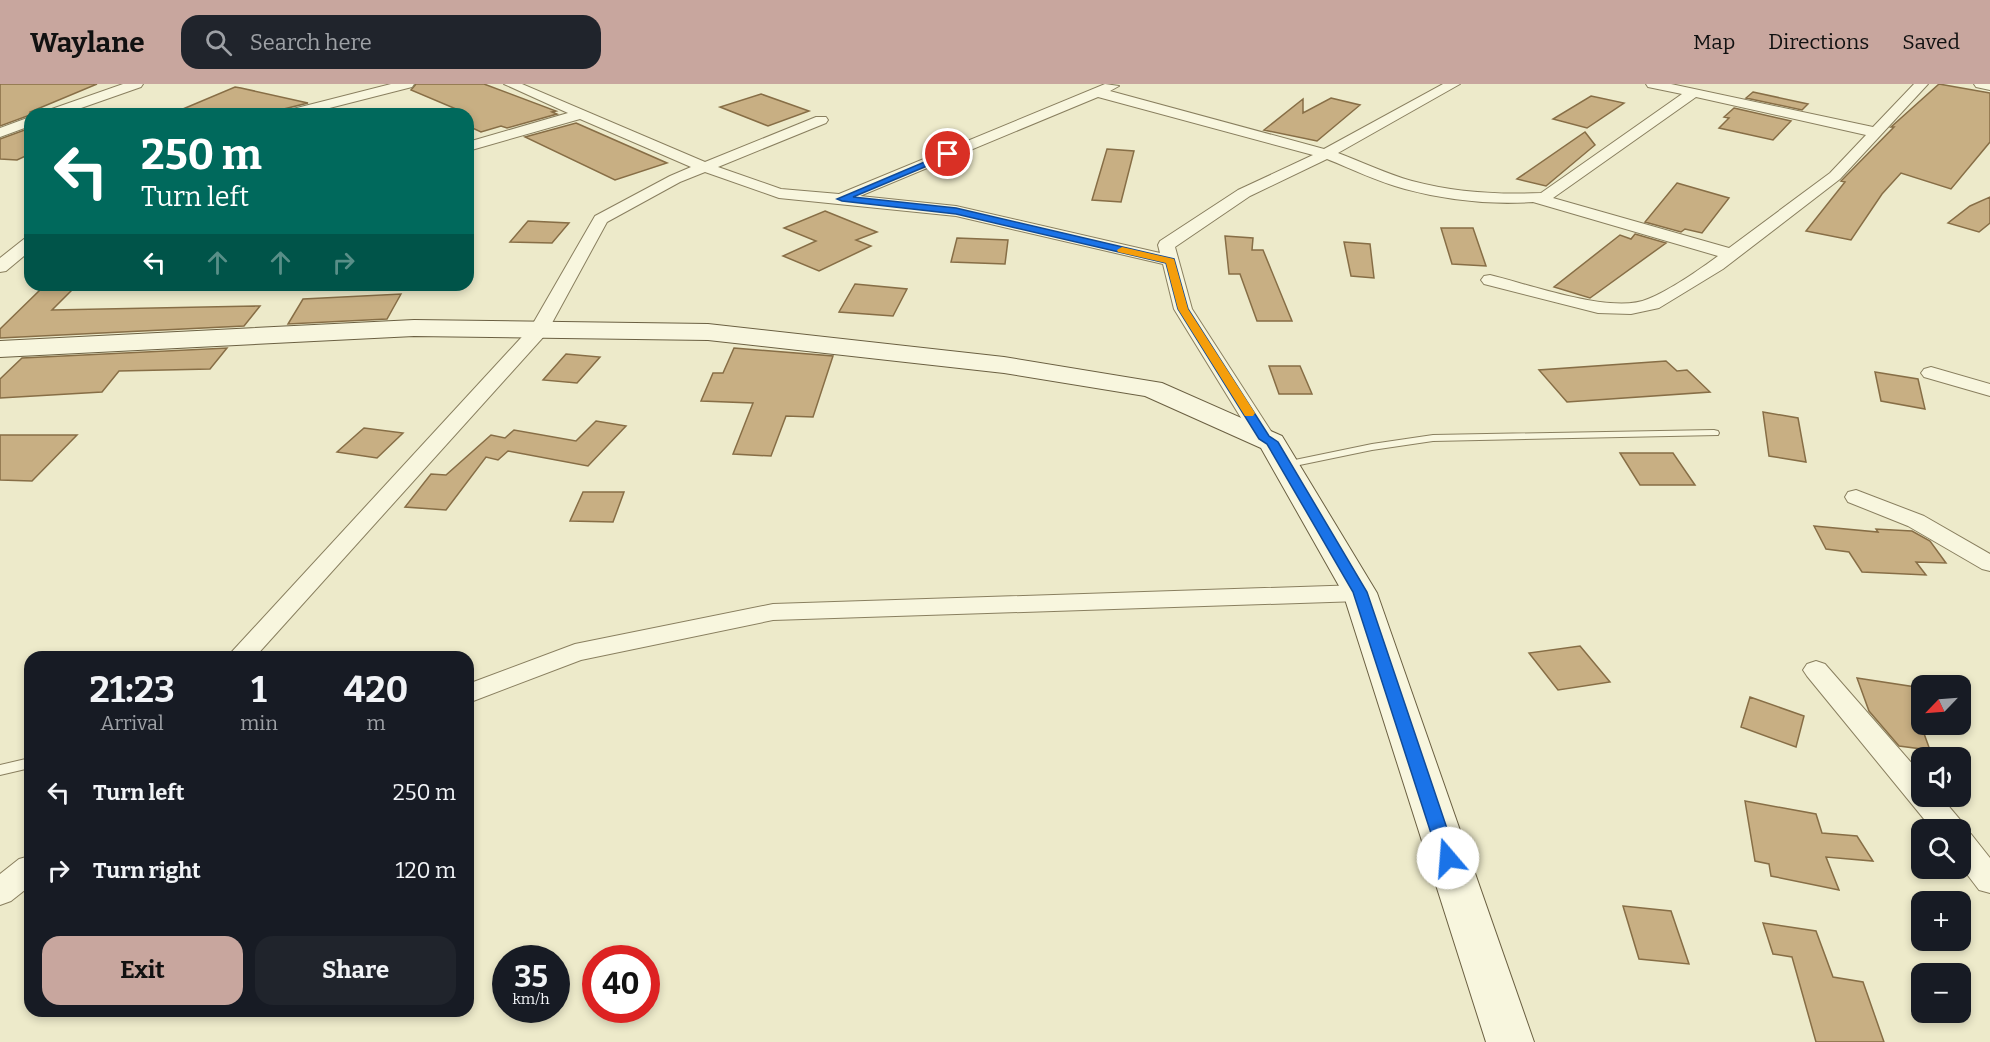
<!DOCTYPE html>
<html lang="en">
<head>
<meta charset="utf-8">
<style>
  :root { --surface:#171b24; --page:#20242c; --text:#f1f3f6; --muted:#9ea1a6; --accent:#c8a69e }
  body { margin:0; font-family:Bitter,serif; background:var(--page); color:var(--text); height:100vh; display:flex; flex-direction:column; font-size:22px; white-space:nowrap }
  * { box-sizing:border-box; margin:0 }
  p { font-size:20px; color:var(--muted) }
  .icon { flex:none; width:33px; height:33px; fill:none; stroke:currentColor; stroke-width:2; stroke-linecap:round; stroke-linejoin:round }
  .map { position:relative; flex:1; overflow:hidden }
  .details { position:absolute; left:24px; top:567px; width:450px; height:366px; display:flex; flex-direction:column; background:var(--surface); border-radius:18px; box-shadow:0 3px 9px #0003 }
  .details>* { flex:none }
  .banner { position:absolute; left:24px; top:24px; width:450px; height:183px; border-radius:18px; box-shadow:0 3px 9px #0003; background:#00695c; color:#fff; overflow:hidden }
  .needle { width:39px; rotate:245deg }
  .buttons { position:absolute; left:1911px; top:591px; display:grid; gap:12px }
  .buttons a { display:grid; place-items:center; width:60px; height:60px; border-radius:12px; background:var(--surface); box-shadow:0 3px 9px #0003; font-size:30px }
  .speed { position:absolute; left:492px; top:861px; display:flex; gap:12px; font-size:30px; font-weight:700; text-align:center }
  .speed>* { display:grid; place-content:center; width:78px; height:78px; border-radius:50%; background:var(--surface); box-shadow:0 3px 9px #0003; line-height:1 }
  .speed small { font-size:15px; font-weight:400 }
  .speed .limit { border:9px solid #d22; background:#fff; color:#111 }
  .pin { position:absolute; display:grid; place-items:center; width:51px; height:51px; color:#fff; margin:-26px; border:3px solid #fff; border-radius:50%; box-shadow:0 2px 6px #0007 }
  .me { position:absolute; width:66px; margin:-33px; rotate:342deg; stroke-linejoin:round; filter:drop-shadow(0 0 4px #0008) }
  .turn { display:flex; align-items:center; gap:21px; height:126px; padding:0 18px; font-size:27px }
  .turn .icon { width:78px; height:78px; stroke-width:2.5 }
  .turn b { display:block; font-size:42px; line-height:51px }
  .lanes { display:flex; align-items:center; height:57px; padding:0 18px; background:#0003; justify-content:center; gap:30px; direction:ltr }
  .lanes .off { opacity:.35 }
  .eta { display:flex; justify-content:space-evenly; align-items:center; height:102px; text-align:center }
  .eta b { font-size:36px; font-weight:700; line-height:42px }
  .primary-button { display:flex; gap:12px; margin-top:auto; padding:12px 18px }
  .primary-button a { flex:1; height:69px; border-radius:18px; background:var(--accent); color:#111; font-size:24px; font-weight:700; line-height:69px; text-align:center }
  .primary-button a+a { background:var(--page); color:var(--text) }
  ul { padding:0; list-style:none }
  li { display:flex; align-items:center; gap:18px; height:78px; padding:0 18px }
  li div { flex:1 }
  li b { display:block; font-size:22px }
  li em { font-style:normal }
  header { display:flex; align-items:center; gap:36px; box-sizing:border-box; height:84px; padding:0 30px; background:var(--accent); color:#111 }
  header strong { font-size:28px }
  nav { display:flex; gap:33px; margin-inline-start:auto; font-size:21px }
  .search { width:420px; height:54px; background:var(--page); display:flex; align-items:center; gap:15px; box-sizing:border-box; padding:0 21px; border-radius:18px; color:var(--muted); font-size:22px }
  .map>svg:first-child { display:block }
  .building { fill:#c8af83; stroke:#876e46; stroke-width:1.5 }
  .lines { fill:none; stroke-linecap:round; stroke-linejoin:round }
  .lane-casing { stroke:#897f5f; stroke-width:2 }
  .street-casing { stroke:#897f5f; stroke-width:2 }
  .secondary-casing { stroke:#6b6042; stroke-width:2 }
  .lane { fill:#f8f6de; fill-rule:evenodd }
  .street { fill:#f8f6de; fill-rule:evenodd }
  .secondary { fill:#f8f6de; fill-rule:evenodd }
  .route { fill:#1a73e8; stroke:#114b97; stroke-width:1.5 }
  .slow { fill:#f59e0b }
</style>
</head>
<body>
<header>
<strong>Waylane</strong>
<div class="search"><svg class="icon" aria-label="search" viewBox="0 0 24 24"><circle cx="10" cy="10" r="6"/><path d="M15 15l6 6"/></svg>Search here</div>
<nav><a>Map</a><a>Directions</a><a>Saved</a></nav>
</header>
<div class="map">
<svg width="1990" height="958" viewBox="0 0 1990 958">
  <rect width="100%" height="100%" fill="#edeaca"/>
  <path class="building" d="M0,0H97L30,28V31L0,42Z
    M416,0H484L556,27L552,28L557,30L507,44L501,42L481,48L468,42V30L411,6Z
    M1939,0L1990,9V58L1951,105L1901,89L1882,110L1851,156L1806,147L1845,98L1841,97L1894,43H1891Z
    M235,3L241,4L308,19L284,25L281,30H171Z
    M1753,8L1808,20L1802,26L1746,14Z
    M761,10L809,27L768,42L720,23Z
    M1591,12L1624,19L1587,44L1553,35Z
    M1331,14L1360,21L1317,57L1264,46L1303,15V29Z
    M1734,24L1791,37L1773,56L1719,44L1729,34L1724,33Z
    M576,39L667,79L615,96L525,53Z
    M30,44V70L17,76L0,75V55Z
    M1585,48L1595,61L1546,102L1517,95Z
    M1107,65L1134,67L1121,118L1092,116Z
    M1677,99L1729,114L1702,149L1685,145L1681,148L1645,138Z
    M1990,113V139L1979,148L1948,139L1970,122Z
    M825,127L877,148L856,156L871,162L819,187L783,172L816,157L784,144Z
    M528,137L569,139L552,159L510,158Z
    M1441,144H1473L1486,182L1452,180Z
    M1635,150L1666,159L1590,214L1554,203L1620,151L1631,155Z
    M1225,152L1253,154L1252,166H1263L1292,237H1257L1240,190H1229Z
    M957,154L1008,156L1005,180L951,178Z
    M1344,158L1370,160L1374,194L1351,192Z
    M855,200L907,205L893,232L839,228Z
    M73,205L52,226L260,222L244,242L0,254V245L40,206Z
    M401,210L387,235L288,240L303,215Z
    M227,264L210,285L119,287L102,308L0,314V295L22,274Z
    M734,264L833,272L813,333L786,332L771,372L733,370L753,319L701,317L713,289H723Z
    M566,270L600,273L577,299L543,296Z
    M1666,277L1677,287L1687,286L1710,308L1567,318L1539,286Z
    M1269,282H1300L1312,310H1279Z
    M1875,288L1918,295L1925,325L1881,317Z
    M1763,328L1798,334L1806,378L1769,372Z
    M596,337L626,342L588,382L508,367L498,376L486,373L446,426L405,423L431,390L446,391L491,351L505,354L514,346L576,357Z
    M364,344L403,349L377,374L337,368Z
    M0,351H77L32,397L0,396Z
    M1620,369H1673L1695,401H1640Z
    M583,408H624L613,438L570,437Z
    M1814,442L1878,448L1876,445L1912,447L1930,457L1946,479L1916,478L1926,491L1862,488L1849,468L1826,465Z
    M1580,562L1610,598L1558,606L1529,569Z
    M1857,594L1922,604V644L1930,666L1899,662L1869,627Z
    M1750,613L1804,632L1796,663L1741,643Z
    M1745,717L1816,730L1822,749L1857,752L1873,777L1826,773L1839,806L1771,792L1769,780L1755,777Z
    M1623,822L1671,827L1689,880L1639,875Z
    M1763,839L1816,847L1833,893L1863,898L1884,958H1816L1792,873L1773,870Z"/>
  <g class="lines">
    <g class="lane-casing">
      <path id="lane" d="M1714,346L1718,347L1719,349L1718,351L1433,357L1372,366L1285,384L1280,381L1285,378L1372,360L1433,351Z
        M30,674V684L0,691V681Z"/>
    </g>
    <g class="street-casing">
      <path id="street" d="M123,0H143L141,3L64,30H44L46,27Z
        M391,0H414L412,3L306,30H283L285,27Z
        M504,0H522L705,78L816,33H826L828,36L826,39L718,83L781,105L839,110L1105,0L1119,2L1110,7L1324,65L1443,0H1460L1338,69C1362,78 1387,90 1412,97C1453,108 1499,111 1541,109L1682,10L1648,3L1646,0H1671L1873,43L1914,0H1928L1840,95L1723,185L1659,224L1631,230L1598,229L1484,200L1481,196L1484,192L1490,191C1528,200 1612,231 1648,215C1670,206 1699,186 1718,172L1533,118C1491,121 1446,116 1405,105C1378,98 1352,85 1327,75L1250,112L1175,163L1192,225L1276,355L1272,359L1265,361L1258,359L1254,355L1174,225L1163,180L956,132L779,114L705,88L680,98L607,138L546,250L255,573H227L531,243L595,132L670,92L691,83L580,35L468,67V58L568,29ZM1098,13L1313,71L1238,106L1160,157L1158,161L1160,169L956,122L860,112ZM1696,13L1866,51L1830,89L1729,164L1553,114Z
        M1974,0H1990V6L1976,3Z
        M30,33V42L0,53V44Z
        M30,154V167L6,187L0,188V174L24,155Z
        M1931,283L1990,300V312L1924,293L1921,289L1924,285Z
        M1856,406L1924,432L1990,470V487L1982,485L1908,442L1848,418L1845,413L1848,408Z
        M1360,501L1369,503L1372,509L1369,515L1360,517L773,536L581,576L468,619V600L575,560L773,520Z
        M1816,577L1825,580L1922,691V712H1940L1962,738L1965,748L1971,750L1990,774V809L1979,806L1960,781V746H1933L1807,592L1803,586L1807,580Z
        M30,772V802L11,817L0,821V790L19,775Z"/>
    </g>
    <g class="secondary-casing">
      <path id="secondary" d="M414,236L708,240L1004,273L1162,299L1282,352L1377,509L1534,958H1486L1343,509L1261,364L1145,312L1004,289L708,256L414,252L0,273V257Z"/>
    </g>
    <use href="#lane" class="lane"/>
    <use href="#street" class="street"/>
    <use href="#secondary" class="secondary"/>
  </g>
  <path class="route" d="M948,68L951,69V72L853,113L956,124L1174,175L1188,225L1269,352L1278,358L1367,508L1457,774L1454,778L1448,780L1442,778L1439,774L1353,508L1267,360L1259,355L1178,225L1166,179L956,130L842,117L837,115Z"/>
  <path class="slow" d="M1122,163L1174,175L1188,225L1255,329L1253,332H1245L1178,225L1166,179L1118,168L1117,166Z"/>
</svg>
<div class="buttons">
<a><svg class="needle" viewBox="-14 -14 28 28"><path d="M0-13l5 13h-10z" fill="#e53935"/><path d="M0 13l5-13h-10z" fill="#9ea1a6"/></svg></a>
<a><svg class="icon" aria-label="sound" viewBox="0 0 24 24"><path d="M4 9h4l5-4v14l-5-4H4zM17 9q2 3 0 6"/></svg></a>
<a><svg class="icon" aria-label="search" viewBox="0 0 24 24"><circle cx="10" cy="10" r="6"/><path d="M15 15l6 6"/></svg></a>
<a>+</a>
<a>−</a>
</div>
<div class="speed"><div>35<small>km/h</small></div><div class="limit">40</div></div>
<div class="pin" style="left:948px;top:70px;background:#d93025"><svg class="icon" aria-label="arrive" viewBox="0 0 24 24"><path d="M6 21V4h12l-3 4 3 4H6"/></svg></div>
<svg class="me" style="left:1448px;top:774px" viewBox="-20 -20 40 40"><circle r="19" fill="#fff"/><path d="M0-13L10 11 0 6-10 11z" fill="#1a73e8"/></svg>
<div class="banner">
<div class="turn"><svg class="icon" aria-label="left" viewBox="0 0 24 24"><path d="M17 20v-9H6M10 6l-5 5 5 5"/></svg><div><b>250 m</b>Turn left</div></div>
<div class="lanes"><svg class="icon" aria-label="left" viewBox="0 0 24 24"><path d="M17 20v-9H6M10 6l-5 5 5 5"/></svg><svg class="icon off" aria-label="ahead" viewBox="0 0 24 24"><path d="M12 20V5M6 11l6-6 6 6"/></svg><svg class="icon off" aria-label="ahead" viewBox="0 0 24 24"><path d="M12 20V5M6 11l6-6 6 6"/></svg><svg class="icon off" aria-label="right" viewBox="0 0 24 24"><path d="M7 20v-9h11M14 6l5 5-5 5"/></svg></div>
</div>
<section class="details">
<div class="eta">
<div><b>21:23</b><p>Arrival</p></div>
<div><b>1</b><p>min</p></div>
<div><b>420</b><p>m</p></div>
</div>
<ul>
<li><svg class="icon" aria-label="left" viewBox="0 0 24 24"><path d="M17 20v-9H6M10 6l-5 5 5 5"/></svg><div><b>Turn left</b></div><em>250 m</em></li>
<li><svg class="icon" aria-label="right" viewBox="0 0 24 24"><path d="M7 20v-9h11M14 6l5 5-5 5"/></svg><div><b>Turn right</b></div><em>120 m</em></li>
</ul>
<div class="primary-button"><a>Exit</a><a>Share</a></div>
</section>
</div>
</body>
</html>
